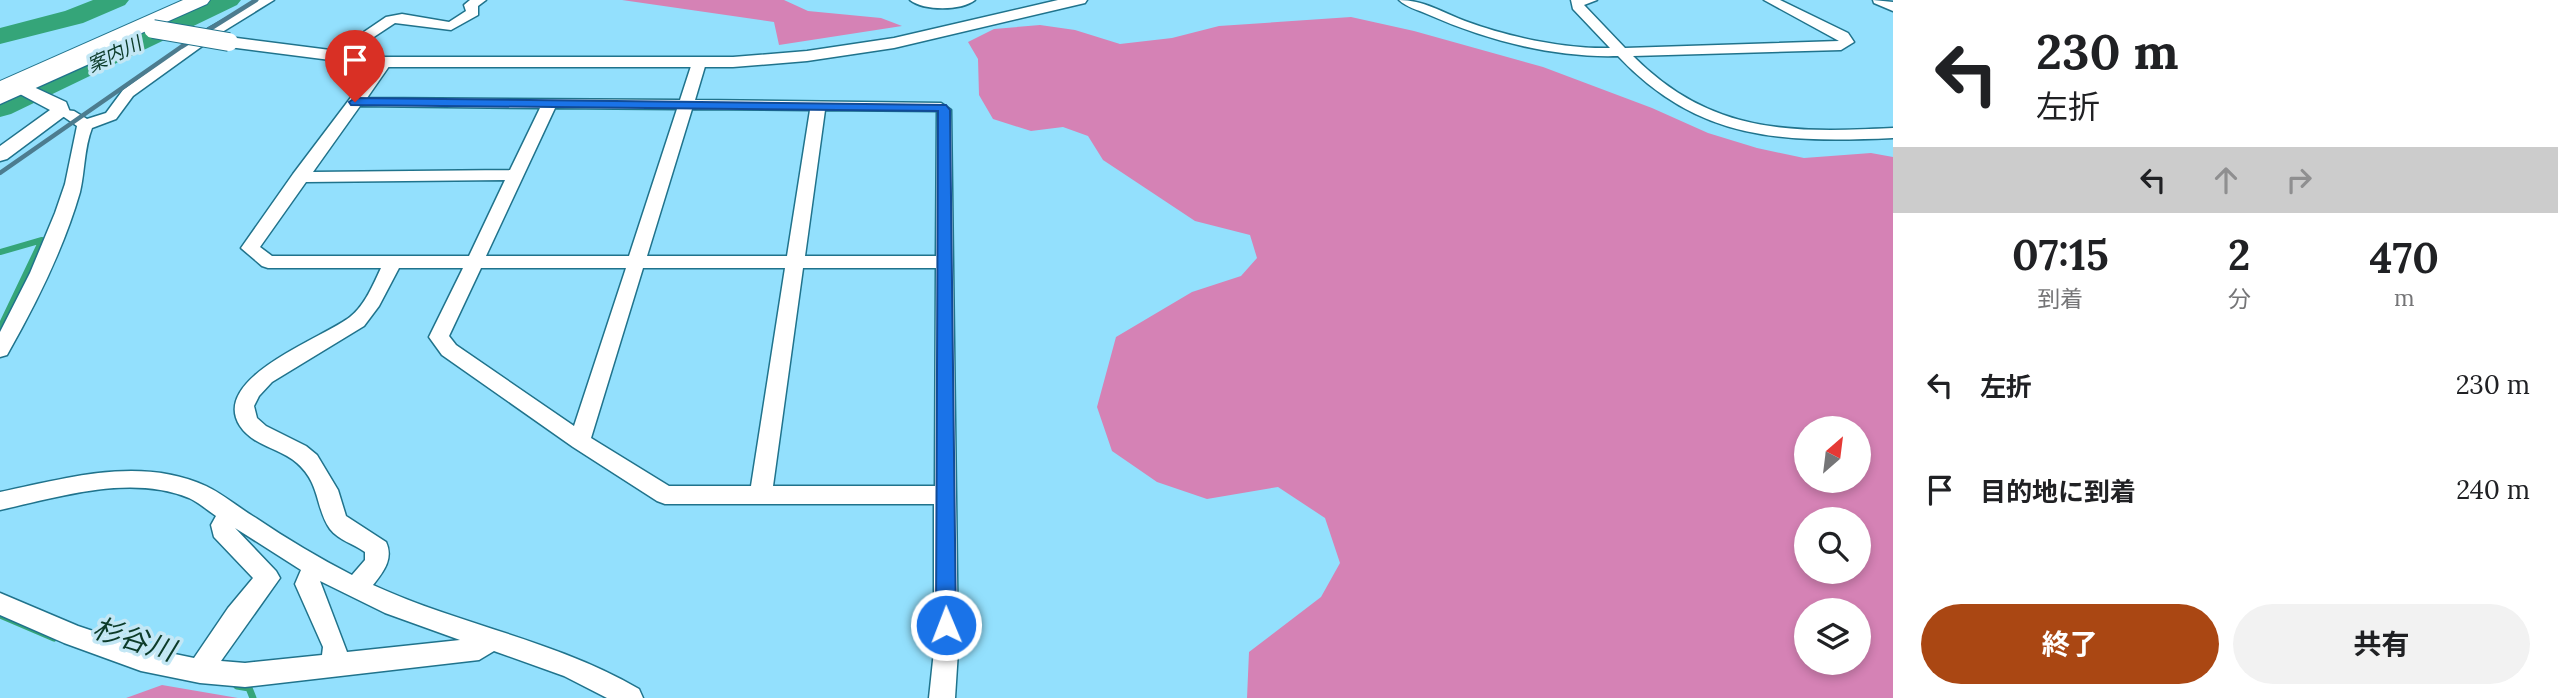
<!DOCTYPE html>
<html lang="ja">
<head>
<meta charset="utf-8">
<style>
  :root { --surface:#fff; --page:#f2f2f2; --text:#202124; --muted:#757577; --accent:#aa4713 }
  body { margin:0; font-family:Lora,"Noto Sans JP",serif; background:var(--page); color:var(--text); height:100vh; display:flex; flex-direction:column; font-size:26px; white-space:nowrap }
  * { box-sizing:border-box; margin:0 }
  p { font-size:23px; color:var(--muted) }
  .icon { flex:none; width:38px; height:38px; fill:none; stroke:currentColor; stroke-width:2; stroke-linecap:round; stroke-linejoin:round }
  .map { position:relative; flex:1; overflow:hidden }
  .sheet { display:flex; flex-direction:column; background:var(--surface); width:665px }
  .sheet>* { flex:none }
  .banner { background:#fff; color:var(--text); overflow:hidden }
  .needle { width:46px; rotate:28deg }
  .tools { position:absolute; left:1794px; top:416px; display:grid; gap:14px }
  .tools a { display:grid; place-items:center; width:77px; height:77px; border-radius:50%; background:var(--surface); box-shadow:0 4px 10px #0003; font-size:35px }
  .pin { position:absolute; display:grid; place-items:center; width:60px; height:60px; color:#fff; margin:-72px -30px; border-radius:50% 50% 50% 0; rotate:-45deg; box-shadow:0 0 7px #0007 }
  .pin .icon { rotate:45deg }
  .me { position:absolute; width:77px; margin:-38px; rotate:359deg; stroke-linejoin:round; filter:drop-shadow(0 0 5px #0008) }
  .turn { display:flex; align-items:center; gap:24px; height:147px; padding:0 28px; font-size:32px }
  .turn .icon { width:91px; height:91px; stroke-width:2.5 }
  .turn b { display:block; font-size:49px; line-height:60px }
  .lanes { display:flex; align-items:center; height:66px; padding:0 28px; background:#0003; justify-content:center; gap:35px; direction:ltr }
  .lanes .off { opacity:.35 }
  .eta { display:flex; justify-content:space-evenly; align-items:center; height:119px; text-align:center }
  .eta b { font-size:42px; font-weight:700; line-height:49px }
  .cta { display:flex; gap:14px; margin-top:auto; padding:14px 28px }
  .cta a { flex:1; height:80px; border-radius:42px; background:var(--accent); color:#fff; font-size:28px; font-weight:700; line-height:80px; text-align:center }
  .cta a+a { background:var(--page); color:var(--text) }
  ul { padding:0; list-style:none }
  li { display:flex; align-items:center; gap:21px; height:105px; padding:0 28px }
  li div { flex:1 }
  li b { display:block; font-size:26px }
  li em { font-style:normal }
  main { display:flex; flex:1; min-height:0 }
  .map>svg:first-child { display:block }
  .forest { fill:#d582b5; fill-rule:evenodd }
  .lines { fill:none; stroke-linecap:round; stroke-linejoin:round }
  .stream-far1 { stroke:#35a579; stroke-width:6 }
  .stream { stroke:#35a579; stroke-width:7 }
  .river { fill:#35a579; fill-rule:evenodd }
  .minor-casing { stroke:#20738c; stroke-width:3 }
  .tertiary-casing { stroke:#20738c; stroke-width:3 }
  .primary-casing { stroke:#20738c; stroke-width:2 }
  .minor { fill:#fff; fill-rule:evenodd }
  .tertiary { fill:#fff; fill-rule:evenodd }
  .primary { fill:#fff; fill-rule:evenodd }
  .rail { stroke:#4c7c8f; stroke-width:4.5 }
  .tertiary-bridge-casing { stroke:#20738c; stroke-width:20; stroke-linecap:butt }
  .tertiary-bridge { stroke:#fff; stroke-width:18 }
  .route { fill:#1a73e8; stroke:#114b97; stroke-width:2 }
  .labels { text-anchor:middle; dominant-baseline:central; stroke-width:7; stroke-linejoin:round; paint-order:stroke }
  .far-water-label { font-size:19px; font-style:italic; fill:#0c3b29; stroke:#c3e7f5 }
  .near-water-label { font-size:28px; font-style:italic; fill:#0c3b29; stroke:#c3e7f5 }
</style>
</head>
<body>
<main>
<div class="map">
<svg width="1893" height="698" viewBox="0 0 1893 698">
  <rect width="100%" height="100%" fill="#93e0fd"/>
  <path class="forest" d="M622,0H784L808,11L881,18L902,26L779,45L774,22Z
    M1351,17L1414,31L1543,67L1652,108L1708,133L1757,148L1804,158L1871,153L1893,157V698H1247L1249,652L1321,597L1340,563L1325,518L1278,487L1207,499L1157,482L1112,451L1097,407L1116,337L1192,292L1241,276L1257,258L1250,235L1195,221L1103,160L1088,136L1063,127L1031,131L993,119L979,95L978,59L968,42L994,29L1040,25L1075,30L1120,44L1172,38L1219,26ZM1806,429H1858V481H1806ZM1806,520H1858V572H1806ZM1806,611H1858V663H1806Z
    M162,685L238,698H126Z"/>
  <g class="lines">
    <path class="stream-far1" d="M0,252L42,240L0,328"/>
    <path class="stream" d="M0,615L54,638
      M237,686L249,688L253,698"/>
    <path class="river" d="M93,0H129L125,5L83,23L0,44V28L65,11Z
      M207,0H241L237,5L11,114L0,117V97Z"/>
    <g class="minor-casing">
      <path id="minor" d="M259,0H274L219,34L133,96L116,119L92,128C84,148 85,171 80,192C64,248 36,304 7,355L0,357V332L30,273L55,213L65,184L77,126L64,117L55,115L53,112L55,109L74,111L87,119L106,113L123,90L209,28Z
        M470,0H486L478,6V15L451,30L395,23L339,60H329L327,57L386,17L402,14L449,22L466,11L464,5Z
        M910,0H975C961,11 924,11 910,0Z
        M1399,0C1423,0 1442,12 1465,21C1508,37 1565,49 1610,48L1573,9L1571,0H1597L1584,5L1625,48L1839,41L1764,0H1780L1848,33L1854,42L1841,50L1633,56C1711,134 1789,133 1893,128V138C1783,143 1698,141 1618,56C1553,58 1486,40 1427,14C1418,10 1406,7 1399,0Z
        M1873,0L1893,2V11L1874,3Z
        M112,37L124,43L118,51L0,104V94L108,45L105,41Z
        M385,58L392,62L367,98L680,100L692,63L699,59L706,63L695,100L941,103L951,110L958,651L955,698H929L934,651V504H665L657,501L573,447L442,355L429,337L463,268H399L379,306L364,326L272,382L259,396L254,406L257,418L266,426L306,446L317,455L338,490L346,516L386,542C394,559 383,572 373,585C460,625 555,640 639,689L643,698H607L564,676L494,651L479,660L245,687L200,683L141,671L64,643L0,615V593L78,626L141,647L194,658L228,608L253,578L214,537L211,525L216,516C207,510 198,502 189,498C130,474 59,497 0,510V492C67,478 140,456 206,486C223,494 239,508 256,518C287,539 319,558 352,575L365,560V552C354,544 338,540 330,529C315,508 321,484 297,463C280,448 253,446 240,426C209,378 323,338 350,317C365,305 373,285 381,268H268L262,266L241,248L293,174L380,59ZM360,106L540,108L510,170L313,172ZM555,108L677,109L629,256H486ZM692,109L810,110L787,256H647ZM825,110L937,111L936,256H805ZM505,180L469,256H272L260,247L306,182ZM481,268H626L574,426L456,345L449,336ZM643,268H785L751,486H669L591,438ZM803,268H936L935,486H773ZM235,528L301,570L295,584L323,647L322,655L245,663L221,661L280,578L276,571ZM320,581L385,613L460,640L347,652Z"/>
    </g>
    <g class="tertiary-casing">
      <path id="tertiary" d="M1058,0H1087L1085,3L894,48L807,61L733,67H385L229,47L220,42L229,37L385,57H733L807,51L894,38Z
        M25,83L66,102L70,112L7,159L0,161V146L50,110L18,93L16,89L18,85Z"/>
    </g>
    <g class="primary-casing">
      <path id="primary" d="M183,0H210L207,4L0,96V81Z"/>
    </g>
    <use href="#minor" class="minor"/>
    <use href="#tertiary" class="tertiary"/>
    <use href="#primary" class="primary"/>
    <path class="rail" d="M0,173L181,47L256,0"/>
    <g class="tertiary-bridge-casing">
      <path id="tertiary-bridge" d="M153,29L229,42"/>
    </g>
    <use href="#tertiary-bridge" class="tertiary-bridge"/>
  </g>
  <path class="route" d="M355,98L946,105L950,110L956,625L953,631L946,634L939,631L936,625L938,111L351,105L349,102Z"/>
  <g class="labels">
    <g class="far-water-label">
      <text transform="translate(114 54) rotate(-25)">案内川</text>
    </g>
    <g class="near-water-label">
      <text transform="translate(134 639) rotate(17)">杉谷川</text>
    </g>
  </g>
</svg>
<div class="tools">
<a><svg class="needle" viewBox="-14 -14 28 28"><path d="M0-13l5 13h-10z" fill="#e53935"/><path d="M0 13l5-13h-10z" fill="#757577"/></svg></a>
<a><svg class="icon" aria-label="search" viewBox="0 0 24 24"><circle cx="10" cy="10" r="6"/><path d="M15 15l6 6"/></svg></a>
<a><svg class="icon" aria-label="layers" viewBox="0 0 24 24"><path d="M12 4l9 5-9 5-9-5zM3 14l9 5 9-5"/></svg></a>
</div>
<div class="pin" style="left:355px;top:102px;background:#d93025"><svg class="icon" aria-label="arrive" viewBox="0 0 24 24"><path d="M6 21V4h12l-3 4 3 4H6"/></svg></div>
<svg class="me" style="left:946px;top:625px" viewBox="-20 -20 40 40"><circle r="17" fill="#1a73e8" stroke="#fff" stroke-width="3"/><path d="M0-11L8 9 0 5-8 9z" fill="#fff"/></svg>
</div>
<section class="sheet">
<div class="banner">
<div class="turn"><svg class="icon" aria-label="left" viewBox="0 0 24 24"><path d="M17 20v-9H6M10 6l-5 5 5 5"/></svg><div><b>230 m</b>左折</div></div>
<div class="lanes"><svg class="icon" aria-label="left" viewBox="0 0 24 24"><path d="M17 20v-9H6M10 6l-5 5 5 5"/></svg><svg class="icon off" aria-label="ahead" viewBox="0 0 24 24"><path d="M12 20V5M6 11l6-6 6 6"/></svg><svg class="icon off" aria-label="right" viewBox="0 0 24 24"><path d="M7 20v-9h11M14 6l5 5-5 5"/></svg></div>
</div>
<div class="eta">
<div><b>07:15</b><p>到着</p></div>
<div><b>2</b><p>分</p></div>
<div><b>470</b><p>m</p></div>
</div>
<ul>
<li><svg class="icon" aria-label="left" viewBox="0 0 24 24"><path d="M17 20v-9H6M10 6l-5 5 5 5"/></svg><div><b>左折</b></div><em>230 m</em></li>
<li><svg class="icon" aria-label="arrive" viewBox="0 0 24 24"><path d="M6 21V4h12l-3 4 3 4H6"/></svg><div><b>目的地に到着</b></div><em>240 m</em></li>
</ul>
<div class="cta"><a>終了</a><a>共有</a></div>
</section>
</main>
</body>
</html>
